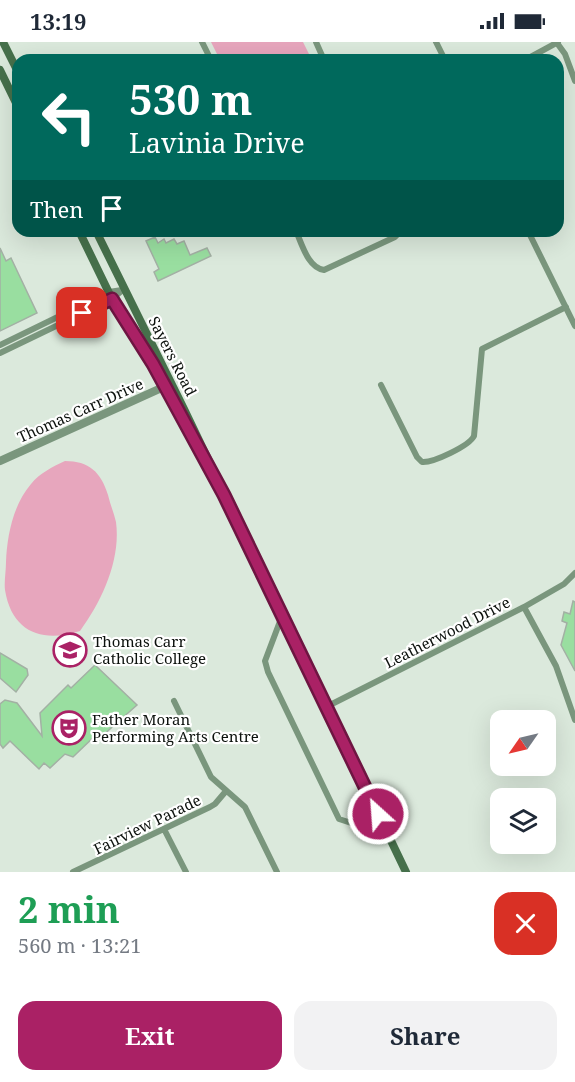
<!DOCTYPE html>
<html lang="en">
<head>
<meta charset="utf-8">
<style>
  :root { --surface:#fff; --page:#f2f2f3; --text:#1f2937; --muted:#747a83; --accent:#aa2165 }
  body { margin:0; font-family:"Noto Serif",serif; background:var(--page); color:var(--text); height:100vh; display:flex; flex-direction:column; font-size:22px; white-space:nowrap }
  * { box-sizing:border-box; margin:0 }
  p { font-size:20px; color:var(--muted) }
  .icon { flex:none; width:33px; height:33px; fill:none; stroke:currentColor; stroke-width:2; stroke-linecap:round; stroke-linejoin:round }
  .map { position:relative; height:830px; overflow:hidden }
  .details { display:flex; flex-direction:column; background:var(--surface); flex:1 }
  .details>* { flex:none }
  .guide { position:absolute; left:12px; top:12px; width:552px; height:183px; border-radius:18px; box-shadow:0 6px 24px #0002; background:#00695c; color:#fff; overflow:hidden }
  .needle { width:39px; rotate:236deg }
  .tools { position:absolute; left:490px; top:668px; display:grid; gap:12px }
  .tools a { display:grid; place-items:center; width:66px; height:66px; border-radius:12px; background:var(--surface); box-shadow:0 6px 24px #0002; font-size:30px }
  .pin { position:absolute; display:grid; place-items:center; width:51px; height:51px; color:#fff; margin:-26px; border-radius:12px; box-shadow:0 3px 9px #0006 }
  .me { position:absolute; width:66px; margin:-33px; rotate:334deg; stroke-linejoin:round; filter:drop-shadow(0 0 4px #0008) }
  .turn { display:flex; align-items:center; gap:21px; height:126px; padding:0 18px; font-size:27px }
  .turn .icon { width:78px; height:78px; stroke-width:2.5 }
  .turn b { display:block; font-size:42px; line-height:51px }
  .then { display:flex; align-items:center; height:57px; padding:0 18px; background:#0003; gap:12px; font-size:22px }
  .round { display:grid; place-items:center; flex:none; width:63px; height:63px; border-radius:18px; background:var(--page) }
  .head { display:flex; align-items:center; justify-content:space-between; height:102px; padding:0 18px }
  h1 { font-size:36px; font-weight:700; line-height:45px; color:#1e9e55 }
  .action { display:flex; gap:12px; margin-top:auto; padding:12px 18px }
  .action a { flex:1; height:69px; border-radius:18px; background:var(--accent); color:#fff; font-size:24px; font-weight:700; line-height:69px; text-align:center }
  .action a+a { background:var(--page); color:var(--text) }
  .status { display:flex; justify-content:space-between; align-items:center; height:42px; padding:0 30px; background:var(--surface); direction:ltr }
  .status svg { height:16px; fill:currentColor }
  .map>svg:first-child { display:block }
  .green { fill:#e7a6bd }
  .building { fill:#99dea0; stroke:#a3b0a4; stroke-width:1.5 }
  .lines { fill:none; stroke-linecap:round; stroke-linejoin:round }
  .minor { stroke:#7a967d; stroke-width:6 }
  .tertiary { stroke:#7a967d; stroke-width:8 }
  .secondary { stroke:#46704b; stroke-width:8 }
  .route-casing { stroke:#6e1542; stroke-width:15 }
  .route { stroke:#aa2165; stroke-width:10 }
  .labels { text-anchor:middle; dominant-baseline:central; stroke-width:4.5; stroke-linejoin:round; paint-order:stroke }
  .street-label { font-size:15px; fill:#0c110d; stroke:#fff }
  .poi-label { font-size:15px; fill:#0c110d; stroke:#fff; text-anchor:start }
</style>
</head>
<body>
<div class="status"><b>13:19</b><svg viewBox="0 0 49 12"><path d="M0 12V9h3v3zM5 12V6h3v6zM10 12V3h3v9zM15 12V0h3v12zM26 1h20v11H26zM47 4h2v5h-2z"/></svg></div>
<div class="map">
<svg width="575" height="830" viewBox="0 0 575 830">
  <rect width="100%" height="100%" fill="#dbe9dc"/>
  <path class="green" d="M211,0H303L312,18H220Z
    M65,419C89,419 101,430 108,453C110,462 114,471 116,480C121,518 102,559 80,589C43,601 12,591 5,548C4,540 6,529 6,520C7,494 13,463 31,442C40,431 52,425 65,419Z"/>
  <path class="building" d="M155,195L158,201L164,197L166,201L174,197L177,202L184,199L190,213L207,206L211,214L158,239L154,230L159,227L146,199Z
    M0,206L6,219L11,216L37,271L0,289Z
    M573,559L575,560V629L561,603L567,581L562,579L564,570L570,572Z
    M0,611L27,627L28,633L16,650L0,636Z
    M95,623L137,663L101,695L98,691L73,715L65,712L50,726L44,721L39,727L10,699L3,706L0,702V662L5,658L17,661L42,694L40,671L68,643L71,646Z"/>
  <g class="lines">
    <path class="minor" d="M202,0L211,18
      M316,0L324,18
      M436,0L445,18
      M557,1L565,12L575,39
      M525,18L558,0
      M296,189C302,202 308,226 324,228L395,195L401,189
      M528,189L575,284
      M0,303L109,250L122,248
      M0,311L112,257L124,247
      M381,343L417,415L422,420C433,421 469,404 474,394L482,307L566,265
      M524,565L556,624L575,678
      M282,574L265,619L268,630L339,777L388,793
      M174,659L211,735L245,765L277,830
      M326,665L524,565L564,542L575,531
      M164,787L186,830
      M73,830L210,765L215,762L226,749"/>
    <path class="tertiary" d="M0,419L168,343"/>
    <path class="secondary" d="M3,0L18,30
      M0,28L18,65
      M79,189L112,257L153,322L200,411
      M96,189L184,367L406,830"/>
  </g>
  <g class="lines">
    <g class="route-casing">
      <path id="route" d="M82,271L112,257L153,322L224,453L378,772"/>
    </g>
    <use href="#route" class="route"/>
  </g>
  <defs>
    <g id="school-ring" transform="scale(1.725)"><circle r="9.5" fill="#fff" stroke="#aa2165" stroke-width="1.5"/><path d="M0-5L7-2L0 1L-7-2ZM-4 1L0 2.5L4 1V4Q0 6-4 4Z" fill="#aa2165"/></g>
    <g id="theatre-ring" transform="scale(1.725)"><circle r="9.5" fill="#fff" stroke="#aa2165" stroke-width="1.5"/><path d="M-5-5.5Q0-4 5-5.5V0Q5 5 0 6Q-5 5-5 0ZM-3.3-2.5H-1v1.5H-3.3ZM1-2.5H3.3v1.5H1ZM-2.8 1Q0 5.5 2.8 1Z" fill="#aa2165"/></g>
  </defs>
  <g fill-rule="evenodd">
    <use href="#school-ring" x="70" y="608"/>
    <use href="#theatre-ring" x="69" y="686"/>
  </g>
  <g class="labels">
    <g class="street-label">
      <text transform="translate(173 314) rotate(63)">Sayers Road</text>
      <text transform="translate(80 368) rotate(-24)">Thomas Carr Drive</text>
      <text transform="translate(447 590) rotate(-27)">Leatherwood Drive</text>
      <text transform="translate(147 782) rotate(-26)">Fairview Parade</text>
    </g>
    <g class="poi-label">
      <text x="93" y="599">Thomas Carr<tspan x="93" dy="17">Catholic College</tspan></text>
      <text x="92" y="677">Father Moran<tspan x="92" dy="17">Performing Arts Centre</tspan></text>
    </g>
  </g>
</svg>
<div class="tools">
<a><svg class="needle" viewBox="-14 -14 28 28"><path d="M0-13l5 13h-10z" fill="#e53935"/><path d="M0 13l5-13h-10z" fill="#747a83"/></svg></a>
<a><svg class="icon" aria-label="layers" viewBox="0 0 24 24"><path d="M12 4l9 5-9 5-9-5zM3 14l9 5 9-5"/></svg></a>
</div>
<div class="pin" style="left:82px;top:271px;background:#d93025"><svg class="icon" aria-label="arrive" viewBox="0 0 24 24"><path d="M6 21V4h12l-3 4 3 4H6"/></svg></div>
<svg class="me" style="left:378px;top:772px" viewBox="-20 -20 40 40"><circle r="17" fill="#aa2165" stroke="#fff" stroke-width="3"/><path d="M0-11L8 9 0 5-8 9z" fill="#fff"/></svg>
<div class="guide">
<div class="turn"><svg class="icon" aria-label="left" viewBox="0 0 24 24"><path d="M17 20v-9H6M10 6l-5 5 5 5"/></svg><div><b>530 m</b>Lavinia Drive</div></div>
<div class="then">Then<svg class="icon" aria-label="arrive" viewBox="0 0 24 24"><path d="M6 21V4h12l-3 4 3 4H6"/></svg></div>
</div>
</div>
<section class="details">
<div class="head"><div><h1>2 min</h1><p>560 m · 13:21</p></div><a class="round" style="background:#d93025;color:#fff"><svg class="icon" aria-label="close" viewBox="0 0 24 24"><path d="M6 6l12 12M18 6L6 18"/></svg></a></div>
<div class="action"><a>Exit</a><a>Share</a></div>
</section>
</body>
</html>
